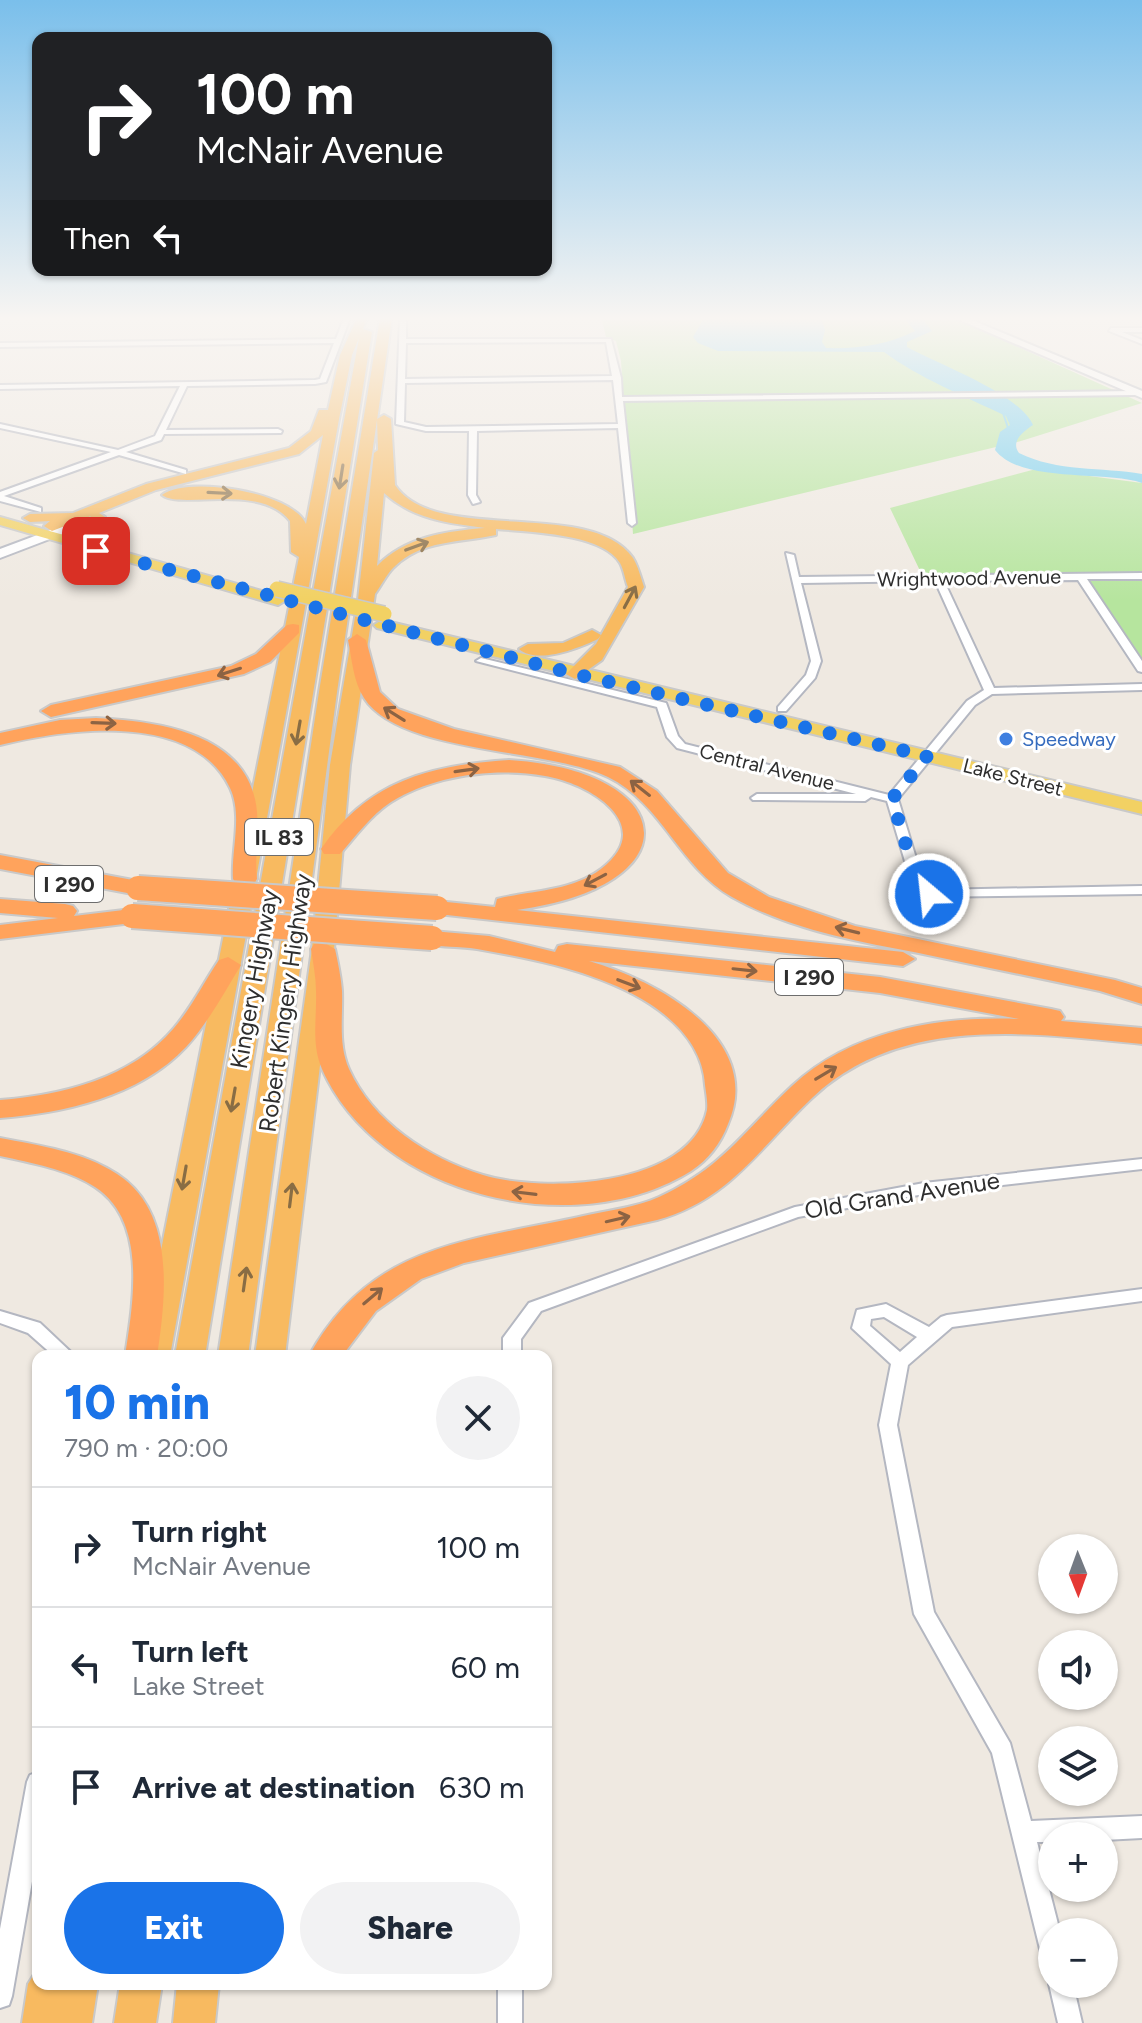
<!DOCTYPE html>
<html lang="en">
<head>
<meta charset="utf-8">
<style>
  :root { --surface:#fff; --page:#f2f2f3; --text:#1f2937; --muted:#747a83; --line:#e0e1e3; --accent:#1a73e8 }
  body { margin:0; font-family:Figtree,sans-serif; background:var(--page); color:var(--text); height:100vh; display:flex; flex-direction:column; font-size:30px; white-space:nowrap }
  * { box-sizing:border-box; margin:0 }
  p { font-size:26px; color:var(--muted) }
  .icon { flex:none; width:44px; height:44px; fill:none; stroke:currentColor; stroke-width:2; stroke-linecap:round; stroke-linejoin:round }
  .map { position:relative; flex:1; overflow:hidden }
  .details { position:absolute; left:32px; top:1350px; width:520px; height:640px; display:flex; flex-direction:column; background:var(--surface); border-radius:16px; box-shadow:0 2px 6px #0004 }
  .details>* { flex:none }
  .guide { position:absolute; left:32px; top:32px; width:520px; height:244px; border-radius:16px; box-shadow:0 2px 6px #0004; background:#202124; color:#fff; overflow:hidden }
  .needle { width:52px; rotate:179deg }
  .fabs { position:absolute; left:1038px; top:1534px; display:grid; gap:16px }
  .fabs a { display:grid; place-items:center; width:80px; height:80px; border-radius:50%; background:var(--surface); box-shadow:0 2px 6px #0004; font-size:40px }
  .pin { position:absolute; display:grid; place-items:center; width:68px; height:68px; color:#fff; margin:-34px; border-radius:16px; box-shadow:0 4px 12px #0006 }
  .me { position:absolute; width:88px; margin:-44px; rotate:332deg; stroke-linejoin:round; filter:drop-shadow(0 0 6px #0008) }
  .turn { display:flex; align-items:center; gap:28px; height:168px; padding:0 32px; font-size:36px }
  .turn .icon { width:104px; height:104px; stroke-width:2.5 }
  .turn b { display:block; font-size:56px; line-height:68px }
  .then { display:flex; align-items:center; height:76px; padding:0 32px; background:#0003; gap:16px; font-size:30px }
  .round { display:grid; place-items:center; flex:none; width:84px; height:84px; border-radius:42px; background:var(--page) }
  .head { display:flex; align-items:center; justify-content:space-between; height:136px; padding:0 32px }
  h1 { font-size:48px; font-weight:800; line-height:60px; color:var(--accent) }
  .cta { display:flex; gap:16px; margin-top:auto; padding:16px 32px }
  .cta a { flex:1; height:92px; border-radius:48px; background:var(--accent); color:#fff; font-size:32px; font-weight:800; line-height:92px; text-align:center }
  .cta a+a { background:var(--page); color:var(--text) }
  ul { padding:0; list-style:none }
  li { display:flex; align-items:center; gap:24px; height:120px; padding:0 32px; border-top:2px solid var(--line) }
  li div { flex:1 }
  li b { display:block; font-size:30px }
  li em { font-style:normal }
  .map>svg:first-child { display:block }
  .green { fill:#b6e59e }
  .water { fill:#75cff0 }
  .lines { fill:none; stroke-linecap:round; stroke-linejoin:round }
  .stream { stroke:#75cff0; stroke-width:2 }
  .minor-casing { stroke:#b4b7c1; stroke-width:4 }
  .secondary-casing { stroke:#b4b7c1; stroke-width:4 }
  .primary-casing { stroke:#c9c9c9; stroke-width:4 }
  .trunk-casing { stroke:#c9c9c9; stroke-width:4 }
  .motorway-casing { stroke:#c9c9c9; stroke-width:4 }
  .minor { fill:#fff; fill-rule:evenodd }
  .secondary { fill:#fff; fill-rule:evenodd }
  .primary { fill:#f2d163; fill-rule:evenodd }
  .trunk { fill:#f8ba60; fill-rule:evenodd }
  .motorway { fill:#ffa35c; fill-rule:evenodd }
  .primary-bridge-casing { stroke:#c9c9c9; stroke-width:18; stroke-linecap:butt }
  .motorway-bridge-casing { stroke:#c9c9c9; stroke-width:28; stroke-linecap:butt }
  .primary-bridge { stroke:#f2d163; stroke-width:15 }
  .motorway-bridge { stroke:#ffa35c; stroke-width:24 }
  .oneway { stroke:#896d44 }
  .oneway2 { stroke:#8c6343 }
  .route { stroke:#1a73e8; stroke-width:14; stroke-dasharray:0 25.2 }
  .shop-dot { fill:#3f7fe0; stroke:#fff; stroke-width:3 }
  .labels { text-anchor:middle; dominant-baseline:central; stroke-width:6; stroke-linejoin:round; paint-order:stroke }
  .far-street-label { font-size:20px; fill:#2e2e2e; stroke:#fff }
  .far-shop-label { font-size:20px; fill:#366cbe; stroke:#fff; text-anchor:start }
  .shield { fill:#fff; stroke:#6d6d6d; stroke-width:2 }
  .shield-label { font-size:22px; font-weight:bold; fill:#2e2e2e }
  .street-label { font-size:24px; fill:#2e2e2e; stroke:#fff }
</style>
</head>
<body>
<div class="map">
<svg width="1142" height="2023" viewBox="0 0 1142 2023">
  <rect width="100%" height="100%" fill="#efe9e1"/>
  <path class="green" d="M591,318H954L1142,403L1021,441L633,534L621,361L616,341L606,337L602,320Z
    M1036,469L1142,483V663L1089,583L1055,574L923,577L890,508Z"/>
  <path class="water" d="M704,318H821L825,330L822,342L826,348C857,349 888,345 915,331L904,318H922L932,331L907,342V347C938,364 1020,394 1033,425C1024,431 1010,441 1019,453C1057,472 1102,467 1142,474V483C1103,470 1022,484 995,450L1000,432L1010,425L1006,416C964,396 919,378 884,352L718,351L698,343L693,337Z"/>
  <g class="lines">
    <path class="stream" d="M1003,413L1009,431"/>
    <g class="minor-casing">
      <path id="minor" d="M344,318H350L326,382L315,384L187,386L166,430L278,429L282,431L281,433L164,434L161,440L126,452L186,470V474L119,455L4,496L41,508V512L0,501V492L111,452L0,428V424L118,450L155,436L180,386L0,389V385L315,380L320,379L334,343L0,347V343L336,339Z
        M400,318H406V339H611L621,378L622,397L1136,391L1140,393L1136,395L623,401L636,523L632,526L628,523L618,428L477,431L476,495L480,502L473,504L468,495L469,431H426L396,424ZM606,342L612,376L405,379L406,343ZM613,380L618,424L426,427L404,422L405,383Z
        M1111,328H1142V332H1122L1142,340V344L1109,331Z
        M786,553L794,555L799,577L1142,573V579H1087L1142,661V672L1138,671L1078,580L944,581L994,688L1142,684V690L992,694L975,705L898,799L922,878L926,887L932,890L1142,886V894L924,897L917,892L910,878L887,801L871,797L865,801L753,800L751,798L757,794H856L677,748L667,737L657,707L476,661L481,658L666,703L678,736L685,744L889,795L967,701L984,690L935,581L801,583L821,661L815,678L786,711H778V707L806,675L811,661Z
        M1142,1159V1169L924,1194L798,1217L541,1311L521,1339V1356H503V1338L529,1303L795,1207L924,1183Z
        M1142,1289V1301L952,1327L908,1365L897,1425L934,1612L1010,1743L1031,1821L1142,1816V1838L1104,1840V1836H1052V1842H1037L1060,1932H1052V1961L1043,1958L1040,1949L992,1753L914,1614L879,1425L891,1364L852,1328L857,1310L886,1304L929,1327L941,1317L947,1315ZM884,1317L917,1337L900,1352L870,1326L871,1319Z
        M0,1311L40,1323L75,1356H54L28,1333L0,1323Z
        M38,1772V1847L12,1996L9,2005L0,2008V1929L27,1782L30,1775Z
        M1052,1976V1984H1073L1082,2023H1058L1049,1984Z
        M498,1984H522V2023H498Z"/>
    </g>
    <g class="secondary-casing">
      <path id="secondary" d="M955,318H967L1142,391V398Z
        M64,525L70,529L68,532L0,558V549Z"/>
    </g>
    <g class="primary-casing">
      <path id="primary" d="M0,517L283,597L286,600L278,605L0,525Z
        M382,620L1142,802V814L377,628L374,625Z"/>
    </g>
    <g class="trunk-casing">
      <path id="trunk" d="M357,318H367L363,329L372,332L205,1356H175L359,338L352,355L339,419L170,1356H140L299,557L291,552L290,521C259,482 181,510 162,495C187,475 292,492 306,524L323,435L299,454L156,490L99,513L105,517L97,526L113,542L110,545H100L81,526L91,516L52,531L44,526L50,521L30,522L23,518L30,514L73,513L146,484L289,448L311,431L319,410H328L340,355Z
        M380,318H392L337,692L248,1356H218L319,692Z
        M384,415L391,419L395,485C435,546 591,497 633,558C638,566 641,578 644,587L602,660L575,679L566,674L596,644L628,587C625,580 624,570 620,563C602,533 528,532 496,529V535C460,543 422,539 393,568C386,575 381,586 375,594L350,765L334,949L285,1356H255L312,949L330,765L358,600L374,453L378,450L377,419ZM384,493C413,519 447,523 485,528C446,531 405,537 377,566Z
        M592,630L601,635L598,639C579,648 537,665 519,649L528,644L563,643Z
        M38,1968V1984H98L92,2023H22L28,1984Z
        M120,1984H162L156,2023H114Z
        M177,1984H219L215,2023H173Z"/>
    </g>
    <g class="motorway-casing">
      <path id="motorway" d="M293,624L299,625V633L270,662L244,674L51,717L41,711L51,705L231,666L256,654L287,625Z
        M357,634L366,640L380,692L398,709L454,729L620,767L657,791L728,873L769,897L855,926L1115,980L1142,988V1004L1100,991C1043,979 986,967 928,955C862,942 792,931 732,897C680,868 662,803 608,777C548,748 400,754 364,698C353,681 352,659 348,640Z
        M96,718C153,721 239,731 255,799C261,825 254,853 257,879L253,884H237L233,879C231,850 243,815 230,788C193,710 66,729 0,745V733L60,720Z
        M509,760C681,771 694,886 517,910L903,952L915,959L903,966L429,913L425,908L429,903L437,901L495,907L497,899C532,890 570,892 601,869C659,825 589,783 545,776C496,767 434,775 391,802C371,815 356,836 340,854H324L321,849C368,781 430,765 509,760Z
        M0,855L138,881L150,888L138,895L0,869Z
        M0,899L65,904L73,906L77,911L74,916L132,909L144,916L132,923L0,939V925L58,918L0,913Z
        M432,931L489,936L555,952L558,946L567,944L880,977L1051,1009L1060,1011L1064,1017L1061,1021L1142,1028V1044C1032,1033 900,1014 812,1098C761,1146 730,1200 657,1220L464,1263L421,1279L376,1311L342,1356H309C372,1241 473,1241 588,1215C611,1210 637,1207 659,1197C722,1168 744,1131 792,1086C852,1030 940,1016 1019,1019L880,993L589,961C655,980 765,1038 728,1124C721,1143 708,1160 691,1171C576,1243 379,1197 322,1069C311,1044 317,1018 316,991C316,977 313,963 311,949L314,944L323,942L335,949C338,963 341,977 342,991C343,1017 338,1044 349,1069C373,1122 428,1158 483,1175C542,1193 691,1188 707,1110C708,1102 706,1093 705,1085C703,1050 679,1023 650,1004C601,972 534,959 477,949C459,946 441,948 423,943L420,938L423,933Z
        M228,957L241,965C224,993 208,1023 186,1047C140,1096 65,1113 0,1118V1100C63,1095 132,1078 174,1028C192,1007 204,982 219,960Z
        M0,1138C38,1145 84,1152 117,1174C176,1212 166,1297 157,1356H125C133,1304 148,1221 95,1187C67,1169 32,1163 0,1156Z"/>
    </g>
    <use href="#minor" class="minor"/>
    <use href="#secondary" class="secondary"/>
    <use href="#primary" class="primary"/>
    <use href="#trunk" class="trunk"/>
    <use href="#motorway" class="motorway"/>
    <g class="primary-bridge-casing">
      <path id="primary-bridge" d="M277,589L384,614"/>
    </g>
    <g class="motorway-bridge-casing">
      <path id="motorway-bridge" d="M138,888L437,908
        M132,916L432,938"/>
    </g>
    <use href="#primary-bridge" class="primary-bridge"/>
    <use href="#motorway-bridge" class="motorway-bridge"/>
  </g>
  <defs><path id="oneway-shaft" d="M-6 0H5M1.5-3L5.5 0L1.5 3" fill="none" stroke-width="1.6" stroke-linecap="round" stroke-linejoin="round" transform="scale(2)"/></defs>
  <g class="oneway">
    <use href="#oneway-shaft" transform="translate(341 477) rotate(99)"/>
    <use href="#oneway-shaft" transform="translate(220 493) rotate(3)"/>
    <use href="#oneway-shaft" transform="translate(417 546) rotate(-20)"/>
    <use href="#oneway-shaft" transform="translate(630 597) rotate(-62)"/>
    <use href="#oneway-shaft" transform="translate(298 733) rotate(100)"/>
    <use href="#oneway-shaft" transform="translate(233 1100) rotate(100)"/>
    <use href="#oneway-shaft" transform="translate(184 1178) rotate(100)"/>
    <use href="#oneway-shaft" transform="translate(291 1195) rotate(-83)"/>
    <use href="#oneway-shaft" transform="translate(245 1279) rotate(-82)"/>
  </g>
  <g class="oneway2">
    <use href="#oneway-shaft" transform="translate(229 672) rotate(162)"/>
    <use href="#oneway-shaft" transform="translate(394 714) rotate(-148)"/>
    <use href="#oneway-shaft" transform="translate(104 723) rotate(2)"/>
    <use href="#oneway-shaft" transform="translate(467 770) rotate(-8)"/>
    <use href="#oneway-shaft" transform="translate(640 788) rotate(-142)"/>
    <use href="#oneway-shaft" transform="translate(595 880) rotate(152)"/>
    <use href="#oneway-shaft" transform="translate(847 930) rotate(-166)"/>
    <use href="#oneway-shaft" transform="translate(745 970) rotate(6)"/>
    <use href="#oneway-shaft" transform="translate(629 984) rotate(21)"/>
    <use href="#oneway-shaft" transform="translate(826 1073) rotate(-31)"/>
    <use href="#oneway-shaft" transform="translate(524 1193) rotate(-173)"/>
    <use href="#oneway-shaft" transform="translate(618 1219) rotate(-13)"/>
    <use href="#oneway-shaft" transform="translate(373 1296) rotate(-40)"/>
  </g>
  <linearGradient id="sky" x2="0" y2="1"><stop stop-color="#7abfeb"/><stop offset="0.53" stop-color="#f8f5f2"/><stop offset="1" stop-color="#f8f5f2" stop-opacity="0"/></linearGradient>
  <rect width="1142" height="601" fill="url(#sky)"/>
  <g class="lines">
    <path class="route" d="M96,551L575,674L927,756L892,799L916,878L921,889L929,894"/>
  </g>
  <circle class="shop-dot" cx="1006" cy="739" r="8"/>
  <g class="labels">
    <g class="far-street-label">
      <text transform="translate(969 578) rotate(-1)">Wrightwood Avenue</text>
      <text transform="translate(767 767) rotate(14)">Central Avenue</text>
      <text transform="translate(1013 777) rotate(14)">Lake Street</text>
    </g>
    <g class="far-shop-label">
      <text x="1022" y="739">Speedway</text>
    </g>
    <g class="shield">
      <rect x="245" y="819" width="68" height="36" rx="6"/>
      <rect x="35" y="866" width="68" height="36" rx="6"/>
      <rect x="775" y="959" width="68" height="36" rx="6"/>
    </g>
    <g class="shield-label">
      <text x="279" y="837">IL 83</text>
      <text x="69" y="884">I 290</text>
      <text x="809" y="977">I 290</text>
    </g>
    <g class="street-label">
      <text transform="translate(254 979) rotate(-80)">Kingery Highway</text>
      <text transform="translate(285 1003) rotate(-82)">Robert Kingery Highway</text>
      <text transform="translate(902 1195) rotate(-9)">Old Grand Avenue</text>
    </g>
  </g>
</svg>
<div class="fabs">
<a><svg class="needle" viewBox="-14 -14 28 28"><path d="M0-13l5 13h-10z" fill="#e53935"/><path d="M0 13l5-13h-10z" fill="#747a83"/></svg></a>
<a><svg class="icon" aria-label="sound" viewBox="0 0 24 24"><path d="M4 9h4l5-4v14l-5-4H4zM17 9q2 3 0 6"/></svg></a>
<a><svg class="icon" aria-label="layers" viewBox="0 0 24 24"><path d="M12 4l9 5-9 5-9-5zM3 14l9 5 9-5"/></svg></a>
<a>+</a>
<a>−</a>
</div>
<div class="pin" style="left:96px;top:551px;background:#d93025"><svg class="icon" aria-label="arrive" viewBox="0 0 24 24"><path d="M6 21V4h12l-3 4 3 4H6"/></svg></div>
<svg class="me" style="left:929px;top:894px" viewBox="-20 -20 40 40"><circle r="17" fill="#1a73e8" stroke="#fff" stroke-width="3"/><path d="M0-11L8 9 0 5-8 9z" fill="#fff"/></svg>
<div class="guide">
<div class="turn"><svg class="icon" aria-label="right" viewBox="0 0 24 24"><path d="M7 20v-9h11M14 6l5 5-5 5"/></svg><div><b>100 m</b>McNair Avenue</div></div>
<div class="then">Then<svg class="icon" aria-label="left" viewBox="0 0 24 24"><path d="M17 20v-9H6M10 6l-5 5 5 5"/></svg></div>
</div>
<section class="details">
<div class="head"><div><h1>10 min</h1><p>790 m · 20:00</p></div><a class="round"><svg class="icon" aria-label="close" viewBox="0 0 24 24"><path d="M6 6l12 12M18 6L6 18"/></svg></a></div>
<ul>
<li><svg class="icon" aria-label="right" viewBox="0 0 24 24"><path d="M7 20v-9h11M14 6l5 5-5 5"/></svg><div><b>Turn right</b><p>McNair Avenue</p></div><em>100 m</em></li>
<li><svg class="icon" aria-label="left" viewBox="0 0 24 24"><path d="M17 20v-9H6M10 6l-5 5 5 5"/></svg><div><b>Turn left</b><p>Lake Street</p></div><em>60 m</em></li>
<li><svg class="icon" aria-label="arrive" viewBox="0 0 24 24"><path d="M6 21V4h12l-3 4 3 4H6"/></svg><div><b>Arrive at destination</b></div><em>630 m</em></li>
</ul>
<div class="cta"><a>Exit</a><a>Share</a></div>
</section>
</div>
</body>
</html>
